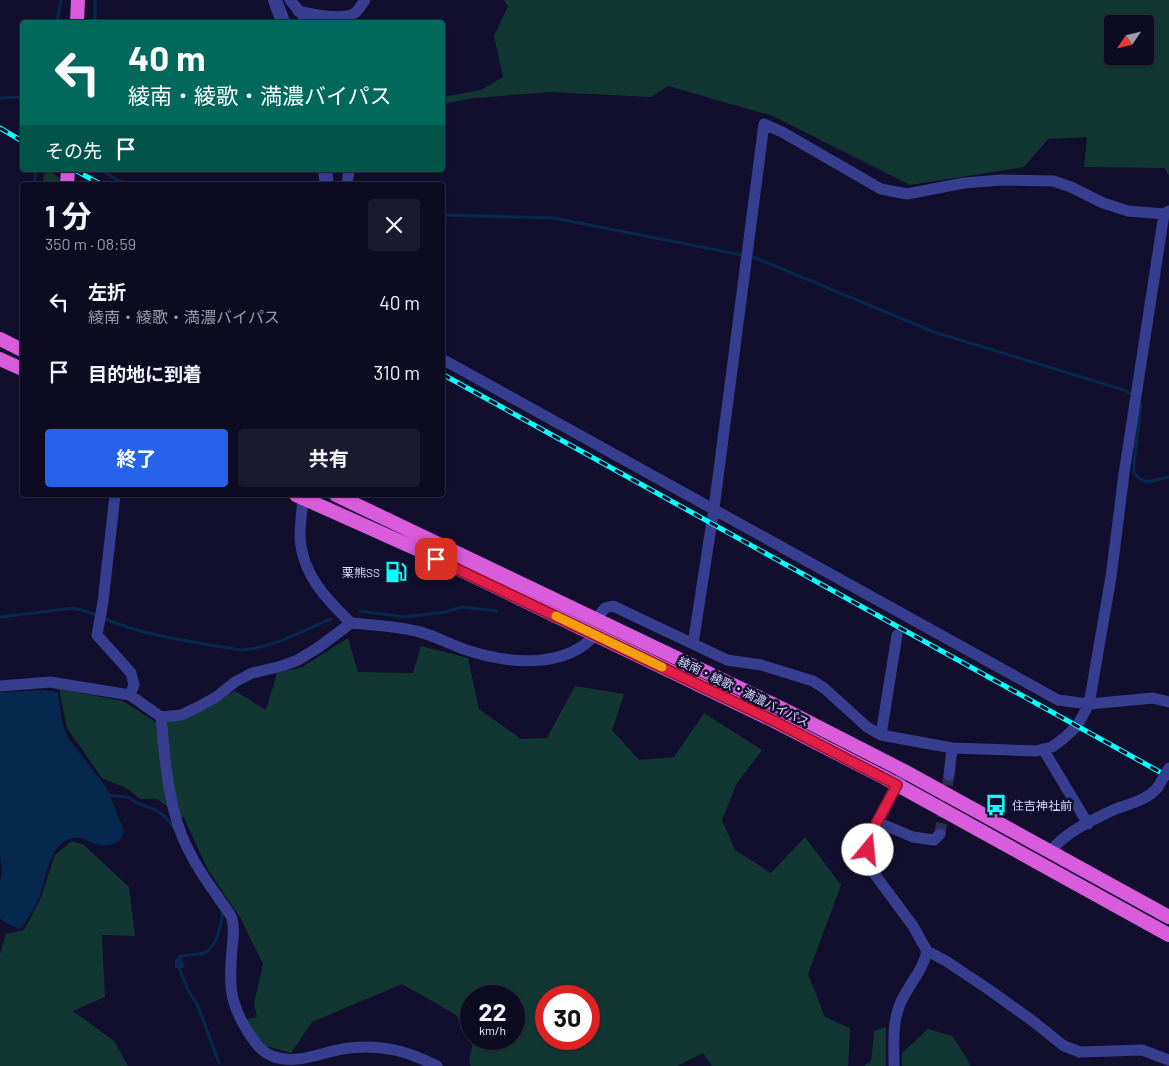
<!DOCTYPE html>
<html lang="ja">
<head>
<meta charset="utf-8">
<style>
  :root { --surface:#0d0b22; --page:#1b192f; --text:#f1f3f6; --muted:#9a9ba5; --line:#2d2b40; --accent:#2563eb }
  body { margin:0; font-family:Barlow,"Noto Sans JP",sans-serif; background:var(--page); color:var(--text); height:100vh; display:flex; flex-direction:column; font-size:19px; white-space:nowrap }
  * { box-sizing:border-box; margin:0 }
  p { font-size:16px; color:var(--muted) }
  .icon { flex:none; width:28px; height:28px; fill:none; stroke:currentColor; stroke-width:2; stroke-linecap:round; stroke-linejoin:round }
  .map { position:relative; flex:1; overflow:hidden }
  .panel { position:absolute; left:20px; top:182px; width:425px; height:315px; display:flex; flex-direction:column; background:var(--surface); border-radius:5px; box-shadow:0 1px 4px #0004,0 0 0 1px var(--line) }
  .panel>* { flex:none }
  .guide { position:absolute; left:20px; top:20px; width:425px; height:152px; border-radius:5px; box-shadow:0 1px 4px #0004,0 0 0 1px var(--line); background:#00695c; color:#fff; overflow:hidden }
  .needle { width:32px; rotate:235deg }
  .tools { position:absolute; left:1104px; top:15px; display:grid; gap:10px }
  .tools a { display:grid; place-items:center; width:50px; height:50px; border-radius:5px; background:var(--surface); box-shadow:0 1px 4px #0004,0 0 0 1px var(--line); font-size:25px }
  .speed { position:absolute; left:460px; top:985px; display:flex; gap:10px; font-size:25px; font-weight:700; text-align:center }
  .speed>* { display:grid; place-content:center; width:65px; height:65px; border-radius:50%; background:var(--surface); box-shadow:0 1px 4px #0004,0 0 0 1px var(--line); line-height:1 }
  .speed small { font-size:12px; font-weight:400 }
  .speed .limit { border:8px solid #d22; background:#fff; color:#111 }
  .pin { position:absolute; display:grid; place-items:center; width:42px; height:42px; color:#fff; margin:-21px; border-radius:10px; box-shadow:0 2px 8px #0006 }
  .me { position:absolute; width:55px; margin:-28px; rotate:17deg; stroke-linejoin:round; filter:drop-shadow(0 0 4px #0008) }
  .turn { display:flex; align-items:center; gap:18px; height:105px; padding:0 25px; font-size:22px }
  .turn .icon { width:65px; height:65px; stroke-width:2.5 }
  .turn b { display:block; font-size:35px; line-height:42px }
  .then { display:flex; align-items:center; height:48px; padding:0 25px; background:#0003; gap:10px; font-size:19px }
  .round { display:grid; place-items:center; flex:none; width:52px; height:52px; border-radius:5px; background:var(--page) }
  .summary { display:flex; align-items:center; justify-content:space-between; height:85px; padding:0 25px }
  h1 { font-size:30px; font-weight:700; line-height:38px }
  .cta { display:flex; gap:10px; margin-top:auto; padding:10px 25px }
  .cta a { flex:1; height:58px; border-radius:5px; background:var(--accent); color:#fff; font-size:20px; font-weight:700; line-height:58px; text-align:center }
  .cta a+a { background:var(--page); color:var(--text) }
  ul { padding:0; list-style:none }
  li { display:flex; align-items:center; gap:15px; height:70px; padding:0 25px }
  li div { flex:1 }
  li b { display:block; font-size:19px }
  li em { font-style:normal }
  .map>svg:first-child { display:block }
  .green { fill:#123732; fill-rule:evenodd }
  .water { fill:#07284e }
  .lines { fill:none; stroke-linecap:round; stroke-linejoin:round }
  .stream { stroke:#07284e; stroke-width:3 }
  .minor-tunnel { stroke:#2f2e4c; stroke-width:11; stroke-dasharray:11 5.5; stroke-linecap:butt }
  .minor { stroke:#373d8f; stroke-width:11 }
  .tertiary { stroke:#373d8f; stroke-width:14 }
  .trunk { stroke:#d95cdc; stroke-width:14 }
  .rail-casing { stroke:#07fffd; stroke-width:5 }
  .rail { stroke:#110f2d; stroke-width:3; stroke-dasharray:9; stroke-linecap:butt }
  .minor-bridge { stroke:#373d8f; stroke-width:11 }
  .route-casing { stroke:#92132f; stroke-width:12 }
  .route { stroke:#e11d48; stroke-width:9 }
  .slow { stroke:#f59e0b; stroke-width:9 }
  .labels { text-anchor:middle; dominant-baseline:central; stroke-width:5; stroke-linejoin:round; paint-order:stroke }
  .poi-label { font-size:12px; fill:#dbdbff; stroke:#110f2d; text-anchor:end }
  .street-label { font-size:12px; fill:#dbdbff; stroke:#110f2d }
</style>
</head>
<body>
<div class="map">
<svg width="1169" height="1066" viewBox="0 0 1169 1066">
  <rect width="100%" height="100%" fill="#110f2d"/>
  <path class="green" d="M504,0H1169V176L1165,168L1084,167L1087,137L1048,139L1024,167L910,185L773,116L668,86L651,97L550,92L474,98L443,104V97L481,90L503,77L494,36L508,6ZM1112,24H1145V56H1112Z
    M48,170L61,179L60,185H43L44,174Z
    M348,638L358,672L413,673L421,646L468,658L479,709L521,739L547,738L575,686L624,694L612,730L639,760L674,757L704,713L762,750L737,783L722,820L735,850L771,873L805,837L841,885L808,974L825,1017L850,1028L848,1066H712L703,1053L677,1066H471L469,1061L473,1043L456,1015L402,984L312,1022L291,1053L263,1045L243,1020L257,1017L254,1003L263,964L241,919L208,870L184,818L157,799H140L128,789L102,778L67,728L59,689L123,701L157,723L198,712L235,691L266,710L277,673L302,667ZM471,996H514V1039H471ZM546,996H589V1039H546Z
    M72,841L84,845L129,887L135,936L102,935L105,997L73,1011L114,1041L128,1066H0V954L6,934L24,930L40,900L55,855Z
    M886,1027V1066H864L871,1061L874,1031Z
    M928,1029L952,1036L968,1060L970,1066H902V1053Z"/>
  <path class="water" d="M44,690L58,692L62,721L68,738L106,787L124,830C121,846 108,847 95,844C90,842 85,838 80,838C76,837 69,839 65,841C47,852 46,882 38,900C34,909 28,918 23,926L19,929L8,924L0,918V880L2,873L0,855V692Z
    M181,954L185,968H175V960Z"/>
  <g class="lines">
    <path class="stream" d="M95,0V22
      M57,22L61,0
      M0,98L22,97
      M18,131H22
      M101,170L126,185
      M34,185L36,170
      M442,215L554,218L742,255
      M753,257L934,332L1124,390L1130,394
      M1140,404L1141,406L1134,462V473L1140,479L1147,482L1169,477
      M360,611L404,617L446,612L462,607L497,611
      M0,617L74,608L94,614
      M105,619C148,637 195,642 241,650C270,649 304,630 331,619
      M107,795L128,797L139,804L154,809L162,814L174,827
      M180,956C188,955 197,955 204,953C216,949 222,923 223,911
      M178,965L188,990L198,1006L219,1063"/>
    <path class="minor-tunnel" d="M940,834L949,775"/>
    <path class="minor" d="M290,0L308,22
      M298,11C312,14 343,21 355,13C359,10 362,4 365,0
      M347,185L349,170
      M442,359L1058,700L1089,704L1153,698L1169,702
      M115,495L103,602L97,635L131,673L134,685L130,695
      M303,498C302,511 300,524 300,537C302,574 326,599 351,623
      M596,619L605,608L613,606L727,660L761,665L813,681L824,688L867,727L881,735
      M897,635L881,735L952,748L1036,751L1052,747L1063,739L1077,726L1082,717L1089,704L1111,577L1124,474L1164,214
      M693,644L714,508L764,124L782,132L881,189L907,194L964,183L1001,180L1053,181L1071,187L1103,203L1128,211L1164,214L1169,211
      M0,686L50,682L130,695L161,717L181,715L198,707L216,697L235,682L252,673L282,666L298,660L319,647L351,623C372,625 395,626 416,631C435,635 454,647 473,652C512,664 566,668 595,635
      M161,717C165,759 168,811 188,849C196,866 207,882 218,897C222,904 230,912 232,919C235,929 233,940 232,949C229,984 229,1002 248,1032C255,1042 260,1051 272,1056C298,1066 323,1051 349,1048C382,1044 407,1051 437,1066
      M1043,749L1088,824
      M949,775L952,748
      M877,822L913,837L934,840L940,834
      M1050,852C1063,834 1090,821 1111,811C1127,804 1147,801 1158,787
      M927,951L946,961L988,989L1034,1022L1064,1046L1080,1052L1142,1050L1169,1060
      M894,1066C894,1045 892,1023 900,1004C908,985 923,971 927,951L913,926L873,872L868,856L869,843L873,832L900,778"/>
    <path class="tertiary" d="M275,0L283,22
      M325,170L327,185"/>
    <path class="trunk" d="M77,22L78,0
      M67,185L68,170
      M0,339L22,350
      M0,359L22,369
      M296,495L419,550L774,721L885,778L1169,935
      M336,495L781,708L904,771L1169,917"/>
    <g class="rail-casing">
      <path id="rail" d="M0,128L22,141
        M75,170L102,185
        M442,374L1169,777"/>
    </g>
    <use href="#rail" class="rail"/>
    <path class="minor-bridge" d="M1158,787L1169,768"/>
  </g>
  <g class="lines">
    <g class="route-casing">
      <path id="route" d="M436,559L774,721L897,785L877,822L868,850"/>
    </g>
    <use href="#route" class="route"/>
    <path class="slow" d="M556,616L662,667"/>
  </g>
  <defs>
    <g id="fuel-bare" transform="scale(1.725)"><path d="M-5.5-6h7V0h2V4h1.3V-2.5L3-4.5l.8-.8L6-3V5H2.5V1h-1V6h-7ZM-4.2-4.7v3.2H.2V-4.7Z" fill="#07fffd" stroke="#110f2d" stroke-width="2.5" paint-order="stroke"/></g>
    <g id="bus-bare" transform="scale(1.725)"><path d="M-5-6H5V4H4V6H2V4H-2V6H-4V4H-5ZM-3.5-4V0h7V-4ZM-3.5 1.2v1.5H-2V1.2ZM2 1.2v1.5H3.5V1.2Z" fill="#07fffd" stroke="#110f2d" stroke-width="2.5" paint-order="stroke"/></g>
  </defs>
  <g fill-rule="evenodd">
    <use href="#fuel-bare" x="396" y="572"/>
    <use href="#bus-bare" x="996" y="805"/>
  </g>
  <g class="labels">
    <g class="poi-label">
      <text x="380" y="572">栗熊SS</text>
      <text x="1012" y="805" text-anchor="start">住吉神社前</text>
    </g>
    <g class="street-label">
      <text transform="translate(744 691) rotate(26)">綾南・綾歌・満濃バイパス</text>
    </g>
  </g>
</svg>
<div class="tools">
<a><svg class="needle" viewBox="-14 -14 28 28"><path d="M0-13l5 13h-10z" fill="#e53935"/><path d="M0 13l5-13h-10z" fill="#9a9ba5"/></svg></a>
</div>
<div class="speed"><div>22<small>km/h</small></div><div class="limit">30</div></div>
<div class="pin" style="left:436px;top:559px;background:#d93025"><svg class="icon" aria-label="arrive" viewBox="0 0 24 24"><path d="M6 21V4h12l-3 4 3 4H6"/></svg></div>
<svg class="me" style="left:868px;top:850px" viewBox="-20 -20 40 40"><circle r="19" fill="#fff"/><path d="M0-13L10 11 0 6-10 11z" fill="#e11d48"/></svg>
<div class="guide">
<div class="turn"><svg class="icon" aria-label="left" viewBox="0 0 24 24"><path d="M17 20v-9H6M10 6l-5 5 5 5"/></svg><div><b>40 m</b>綾南・綾歌・満濃バイパス</div></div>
<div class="then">その先<svg class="icon" aria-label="arrive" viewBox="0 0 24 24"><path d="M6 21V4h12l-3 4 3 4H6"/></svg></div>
</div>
<section class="panel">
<div class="summary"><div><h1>1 分</h1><p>350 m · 08:59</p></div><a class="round"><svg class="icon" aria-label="close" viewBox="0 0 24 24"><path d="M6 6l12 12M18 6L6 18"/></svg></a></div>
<ul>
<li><svg class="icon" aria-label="left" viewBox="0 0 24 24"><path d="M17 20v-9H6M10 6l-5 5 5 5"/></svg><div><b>左折</b><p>綾南・綾歌・満濃バイパス</p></div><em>40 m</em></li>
<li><svg class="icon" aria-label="arrive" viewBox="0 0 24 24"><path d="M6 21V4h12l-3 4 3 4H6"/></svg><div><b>目的地に到着</b></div><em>310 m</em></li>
</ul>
<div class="cta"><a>終了</a><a>共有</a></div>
</section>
</div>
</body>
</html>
